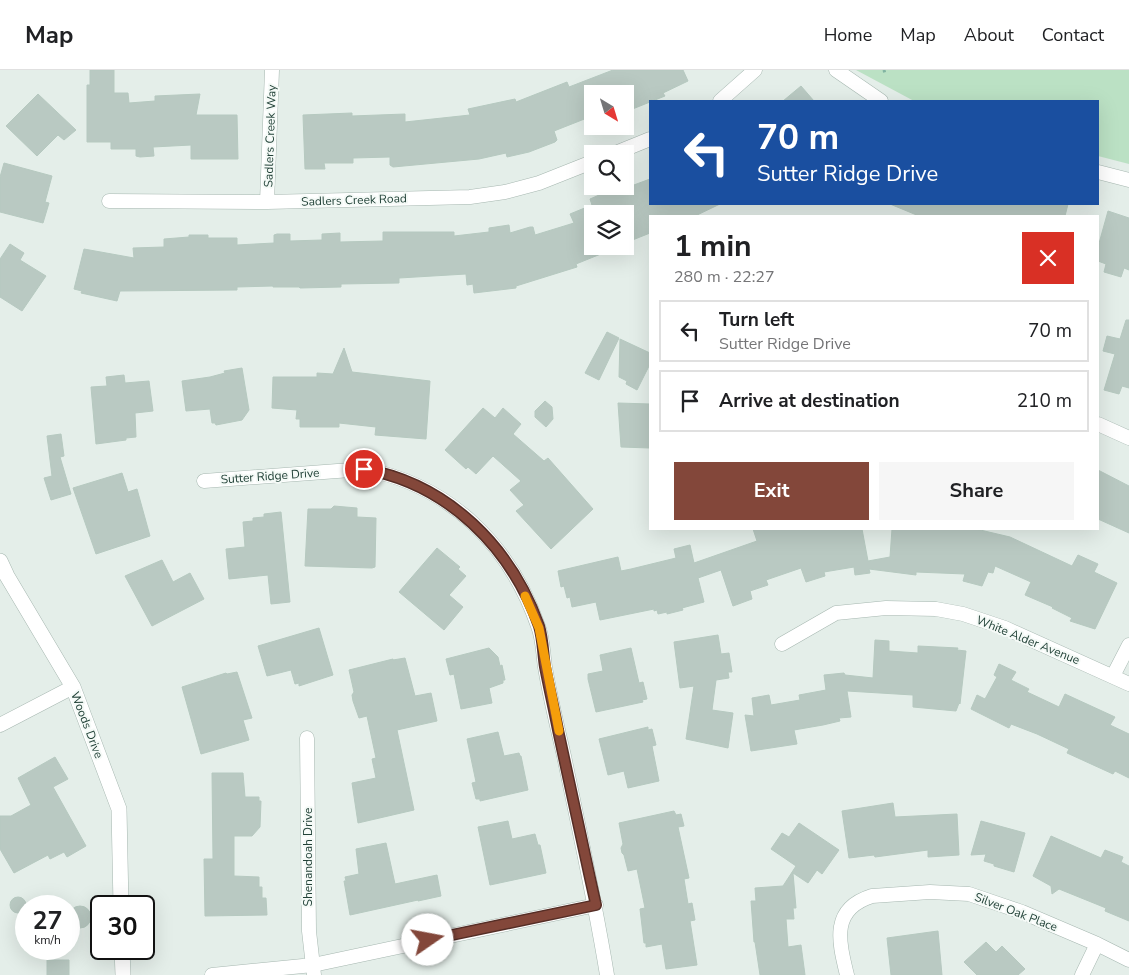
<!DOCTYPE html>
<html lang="en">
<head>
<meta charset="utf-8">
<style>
  :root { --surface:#fff; --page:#f6f6f6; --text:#202124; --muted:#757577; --line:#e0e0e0; --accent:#83473a }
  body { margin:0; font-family:"Nunito Sans",sans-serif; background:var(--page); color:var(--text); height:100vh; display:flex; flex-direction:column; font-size:19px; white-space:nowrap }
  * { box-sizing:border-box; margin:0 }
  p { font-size:16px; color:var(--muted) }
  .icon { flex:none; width:28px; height:28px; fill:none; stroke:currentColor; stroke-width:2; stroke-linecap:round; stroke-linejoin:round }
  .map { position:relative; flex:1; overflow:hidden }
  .details { position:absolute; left:649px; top:145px; width:450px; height:315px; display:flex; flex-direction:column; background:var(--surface); border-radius:0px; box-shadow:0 5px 20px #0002 }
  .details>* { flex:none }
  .hud { position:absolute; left:649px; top:30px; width:450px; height:105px; border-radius:0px; box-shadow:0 5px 20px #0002; background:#1a4fa0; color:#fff; overflow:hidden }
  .needle { width:32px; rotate:142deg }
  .buttons { position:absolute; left:584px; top:15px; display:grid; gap:10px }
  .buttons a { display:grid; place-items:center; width:50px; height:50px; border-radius:0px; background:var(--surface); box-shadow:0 5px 20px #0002; font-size:25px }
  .speed { position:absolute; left:15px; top:825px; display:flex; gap:10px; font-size:25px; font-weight:700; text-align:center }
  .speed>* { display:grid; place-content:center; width:65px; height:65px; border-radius:50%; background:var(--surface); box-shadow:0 5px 20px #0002; line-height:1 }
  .speed small { font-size:12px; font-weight:400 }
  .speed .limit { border:2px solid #111; border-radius:8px; background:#fff; color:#111 }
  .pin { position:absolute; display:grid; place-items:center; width:42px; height:42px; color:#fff; margin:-21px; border:2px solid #fff; border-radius:50%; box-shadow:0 1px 5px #0007 }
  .me { position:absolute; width:55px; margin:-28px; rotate:78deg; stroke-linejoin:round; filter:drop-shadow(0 0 4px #0008) }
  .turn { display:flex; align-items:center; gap:18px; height:105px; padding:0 25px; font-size:22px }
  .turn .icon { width:65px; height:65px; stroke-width:2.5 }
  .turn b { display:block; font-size:35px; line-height:42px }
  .round { display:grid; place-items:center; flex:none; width:52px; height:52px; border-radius:0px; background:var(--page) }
  .summary { display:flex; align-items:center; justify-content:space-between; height:85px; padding:0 25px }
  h1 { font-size:30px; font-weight:700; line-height:38px }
  .action { display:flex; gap:10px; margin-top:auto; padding:10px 25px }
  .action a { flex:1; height:58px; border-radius:0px; background:var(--accent); color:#fff; font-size:20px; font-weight:700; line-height:58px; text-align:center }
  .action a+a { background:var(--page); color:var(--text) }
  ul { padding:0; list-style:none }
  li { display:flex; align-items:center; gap:15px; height:62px; margin:0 10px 8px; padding:0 15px; border:2px solid var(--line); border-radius:0px }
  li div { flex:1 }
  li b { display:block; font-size:19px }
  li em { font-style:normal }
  header { display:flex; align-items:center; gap:30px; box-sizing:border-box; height:70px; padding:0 25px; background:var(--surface); border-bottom:1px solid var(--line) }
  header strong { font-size:24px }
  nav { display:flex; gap:28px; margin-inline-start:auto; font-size:18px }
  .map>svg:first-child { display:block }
  .green { fill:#bbe1c4 }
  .building { fill:#b9c9c2; stroke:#b6c9c0 }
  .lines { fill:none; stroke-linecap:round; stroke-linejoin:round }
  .minor-casing { stroke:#a6b7b0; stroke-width:15 }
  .tertiary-casing { stroke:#a6b7b0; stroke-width:16 }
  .path { stroke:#82b4a2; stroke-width:3; stroke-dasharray:2.5 4; stroke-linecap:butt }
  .minor { stroke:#fff; stroke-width:14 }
  .tertiary { stroke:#fff; stroke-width:15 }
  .route-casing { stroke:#552e26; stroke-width:12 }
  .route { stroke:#83473a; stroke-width:9 }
  .slow { stroke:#f59e0b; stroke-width:9 }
  .labels { text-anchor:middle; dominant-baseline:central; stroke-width:4; stroke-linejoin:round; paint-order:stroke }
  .street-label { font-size:12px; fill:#224238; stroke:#f5faf7 }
</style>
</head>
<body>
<header>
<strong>Map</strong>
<nav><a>Home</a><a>Map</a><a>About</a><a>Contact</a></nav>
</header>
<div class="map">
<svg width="1129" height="905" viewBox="0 0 1129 905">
  <rect width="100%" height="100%" fill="#e4eee9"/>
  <path class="green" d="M856,0H1129V94L1098,86V31H914Z"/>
  <path class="building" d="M90,0H114V23H128L129,33L155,31V26L200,24L196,45H237L238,89H191V75L153,77L154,86L140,87L136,86V79H111V72H87V15H90Z
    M613,0H683L688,11L663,23L665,26L625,42V24H592V46L554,61L557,70L555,72L529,82L507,87L506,83L479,89L393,97L390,95V87L353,88V93H324L325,99H305L303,45L352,43V46L405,44V52L470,45L468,39L515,29L516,32L567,12L569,17Z
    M801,16L814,31H783Z
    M38,24L76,60L64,70L58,65L37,86L6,56Z
    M4,93L52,106L45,132L49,133L43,153L0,142V107Z
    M650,109V134H720L695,146H650V163L625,173V144H596L592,136V176L618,177L576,194L577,197L516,216V218L474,223L473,214L467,215L466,204L399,208V213L341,214V217L300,218L299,217H273V216L237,217V220L120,221L117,231L81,223L82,221L74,219L84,179L134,188L133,178L164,177V169L189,167V165H208V168H237V175L274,173V165L277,164H290V171L322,170V164L340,163V172L383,171V162H454V166L489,162V158L509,155L510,163L530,157H533L535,165L574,153L570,144L592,135L590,129L606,122L607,125Z
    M890,134H1068L1065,146H919Z
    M1108,141L1129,148V200L1124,198L1121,207L1104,202L1106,194L1098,191V177Z
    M10,174L24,183L20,190L46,206L22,241L0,227V189Z
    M1126,250H1129V318L1122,316L1119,324L1104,320L1115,284L1103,281L1107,266L1120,269Z
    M607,262L619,268L599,310L585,303Z
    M620,269L650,283V294L637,320L626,314L627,311L619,307Z
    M344,278L352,302L430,311L426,369L375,365L376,357L339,353V357H300V349H296L297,340L272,338L273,307H317V303L333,304Z
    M242,298L249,340L242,350L216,355L215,353H212L210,339L186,341L182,311L210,307L225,303L224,301Z
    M124,305L125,313L149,311L153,341L135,343L136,367L126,368V370L96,374L91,317L107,316L106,307Z
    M545,331L552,337L553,349L546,357L535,347V341Z
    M618,333L650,334V378L621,377Z
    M483,338L495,348L503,338L521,354L513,364L544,391L548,388L593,439L551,479L516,441L524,435L510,420L521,411L493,386L476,404L468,397L466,399L445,380Z
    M61,364L64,386L60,387L71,424L51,430L44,408L52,406L47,366Z
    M1098,400L1129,416V463L1098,449Z
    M122,403L128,422L137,419L150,466L96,484L73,418Z
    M334,436L357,438V447L376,448L375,497L372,498L305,496L308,439H331Z
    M281,442L290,532L271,534L268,505L229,509L226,479L245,477L243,452L253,451V448L264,447V444Z
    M753,459H862L868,491L890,487L892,459H976L1010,467L1072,496L1078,485L1098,494L1094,502L1117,513L1095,559L1070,551L1072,548L1052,538L1053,537L1025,525L1031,512L995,496L993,503L988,502L982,516L963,511L965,504L916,502V505L869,499L870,503L855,505L854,497L824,502L825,506L806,512L801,498L766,510L768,515L750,521L752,529L733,536L721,500L698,508L704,532L682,538L683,540L667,544V542L658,544L657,540L654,541V539L600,550L596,532L572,537L570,527L567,528L564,516L561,517L558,501L618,487L621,501L631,499L676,488L674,479L690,475L694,493L757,471Z
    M437,478L460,497L458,499L466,506L449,525L463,537L444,560L399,522Z
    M162,490L173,512L190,503L204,529L152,556L125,506Z
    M319,558L333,605L299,616V613L295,614L291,600L267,606L258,576Z
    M718,565L721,584L729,583L732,602H728L729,608L716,610L712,640L733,643L728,678L686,669L694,616L680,618L674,572Z
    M875,570L889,571V581L918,583V576L958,578L957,580L966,581L960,634L959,633L956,641L913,637V625L847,621L851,647L839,648L840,651L823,655L794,660L797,674L751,681L745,645L754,646L752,628L769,625L771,635L800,630L799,625L826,620L824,605L844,603L845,605L873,608Z
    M489,578L498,587L500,596L502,595L505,610H503V613L489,618L492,633L461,639L454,604L450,605L446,589Z
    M631,578L639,613L643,612L647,629L642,630L643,632L596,642L588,609V604L603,601L600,585Z
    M405,588L415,626L431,623L437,651L397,660L414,740L358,753L352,713L376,708L372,689L376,688L367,646L359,648L353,631L352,625L354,622L349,600L393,589V590Z
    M999,594L1016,602L1011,610L1029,619L1027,622L1059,637L1065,624L1115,647L1110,655L1129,664V708L1115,701L1113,704L1067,683L1069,679L1037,664L1011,654L1009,658L971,639L977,625L985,629L997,607L994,605Z
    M237,602L252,648L243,650L249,670L201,684L182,617L226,603L227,604Z
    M648,657V660L652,659L656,675L652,676L659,711L628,718L624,701L608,705L599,669Z
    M498,662L504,686L519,683L520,686H521L528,720L480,731V729H476L472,713L476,712L467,669Z
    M55,687L68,709L53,717L86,776L67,787L64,782L50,789L48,785L14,803L0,779V746H11L31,735L18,708Z
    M212,703H243L245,727H259V731H261L260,757L252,766H234V806L259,807V817H262V828H266L267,845L205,846L204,789H213Z
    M893,733L895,747L957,744L959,785L928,787V780L875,787L874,785L849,788L842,741Z
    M674,741L676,745L681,744L684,756L678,757L689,808L684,809L688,834L692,833L695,850L690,851L697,895L666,899L662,874L646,877V873H644L640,839L645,838L637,799L628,801L624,785L622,783L621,778L623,774L619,753Z
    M508,751L512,769L535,764L538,775H540L546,803L490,815L478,757Z
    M981,751L1025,763L1014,802L994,796V794L984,791L986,784L971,785Z
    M799,753L839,780L822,804L817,800L808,813L793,803L796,838H793L794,849H786L788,877L801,875L805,905H760L755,872H754L751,831H756L755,818L783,816L796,796L771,779L782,763L789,767Z
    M1051,766L1101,788L1105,780L1123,787L1121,792L1129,796V851L1105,841L1106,838L1059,819L1052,824L1051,816L1033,806Z
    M386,773L395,814L437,805L441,826L418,831V830L350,845L344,811H346L345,807L359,804L356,779Z
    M10 835a8 8 0 1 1 16 0a8 8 0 1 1-16 0Z
    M69 847a11 11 0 1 1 22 0a11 11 0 1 1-22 0Z
    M938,861L942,905H891L887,868Z
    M986,872L996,882L1002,876L1025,899L1018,905H977L964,892Z
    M47,890H69V905H47Z"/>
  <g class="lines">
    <g class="minor-casing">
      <path id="minor" d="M836,0L881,31
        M720,31L755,0
        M613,84L650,69
        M1098,102L1129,110
        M109,131L267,132L470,127L505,122L539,113L592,92
        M267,132L272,0
        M1098,354L1129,368
        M204,411L364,399C450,415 510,475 538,556C543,568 543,584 545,597C550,627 557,656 564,686C579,759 595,831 607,905
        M782,574L836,543L886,538L936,539L963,544L1005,558L1129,614
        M1113,606L1129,575
        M0,655L73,617
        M307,668L309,861L314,905
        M212,905L313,895L596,835
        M847,905C839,872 830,839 872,826L930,822L969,824L1022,842L1097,874L1129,890
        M1082,905L1097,874"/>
    </g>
    <g class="tertiary-casing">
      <path id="tertiary" d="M0,491L7,506L73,617L119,739L121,836
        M122,879L123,905"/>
    </g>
    <path class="path" d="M884,0L885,4"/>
    <use href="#minor" class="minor"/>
    <use href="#tertiary" class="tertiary"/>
  </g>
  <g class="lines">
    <g class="route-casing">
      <path id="route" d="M364,399C448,414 511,477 539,556C543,569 543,584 545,597C549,618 554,639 558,660C571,719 583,777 596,835L428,870"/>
    </g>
    <use href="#route" class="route"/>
    <path class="slow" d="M525,526L539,558L559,661"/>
  </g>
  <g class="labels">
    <g class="street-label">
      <text transform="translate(270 66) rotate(-88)">Sadlers Creek Way</text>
      <text transform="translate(354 130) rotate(-2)">Sadlers Creek Road</text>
      <text transform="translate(270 406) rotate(-4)">Sutter Ridge Drive</text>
      <text transform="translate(1028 570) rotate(22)">White Alder Avenue</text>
      <text transform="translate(87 655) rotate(69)">Woods Drive</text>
      <text transform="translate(308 787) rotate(-90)">Shenandoah Drive</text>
      <text transform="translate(1016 842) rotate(21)">Silver Oak Place</text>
    </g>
  </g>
</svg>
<div class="buttons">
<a><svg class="needle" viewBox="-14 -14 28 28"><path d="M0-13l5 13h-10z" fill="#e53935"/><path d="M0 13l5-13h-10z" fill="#757577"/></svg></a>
<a><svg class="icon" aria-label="search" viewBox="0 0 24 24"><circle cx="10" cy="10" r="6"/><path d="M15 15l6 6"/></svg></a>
<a><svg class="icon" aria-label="layers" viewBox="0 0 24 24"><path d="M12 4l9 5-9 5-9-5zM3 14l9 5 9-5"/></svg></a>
</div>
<div class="speed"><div>27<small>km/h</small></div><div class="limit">30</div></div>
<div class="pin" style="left:364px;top:399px;background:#d93025"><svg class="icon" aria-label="arrive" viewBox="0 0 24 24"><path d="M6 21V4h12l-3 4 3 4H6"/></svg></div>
<svg class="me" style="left:428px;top:870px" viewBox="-20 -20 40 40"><circle r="19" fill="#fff"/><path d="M0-13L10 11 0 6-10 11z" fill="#83473a"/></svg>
<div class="hud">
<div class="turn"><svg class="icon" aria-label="left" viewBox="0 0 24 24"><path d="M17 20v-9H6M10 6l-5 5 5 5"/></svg><div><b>70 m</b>Sutter Ridge Drive</div></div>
</div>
<section class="details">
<div class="summary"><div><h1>1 min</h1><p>280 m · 22:27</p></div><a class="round" style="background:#d93025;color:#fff"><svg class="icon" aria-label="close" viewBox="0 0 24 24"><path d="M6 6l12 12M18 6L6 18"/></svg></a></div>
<ul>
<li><svg class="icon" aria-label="left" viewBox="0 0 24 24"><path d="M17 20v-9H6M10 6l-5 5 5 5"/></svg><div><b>Turn left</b><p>Sutter Ridge Drive</p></div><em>70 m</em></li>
<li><svg class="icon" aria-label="arrive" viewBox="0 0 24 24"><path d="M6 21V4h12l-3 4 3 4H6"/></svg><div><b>Arrive at destination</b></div><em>210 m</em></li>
</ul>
<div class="action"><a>Exit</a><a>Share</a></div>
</section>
</div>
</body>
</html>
